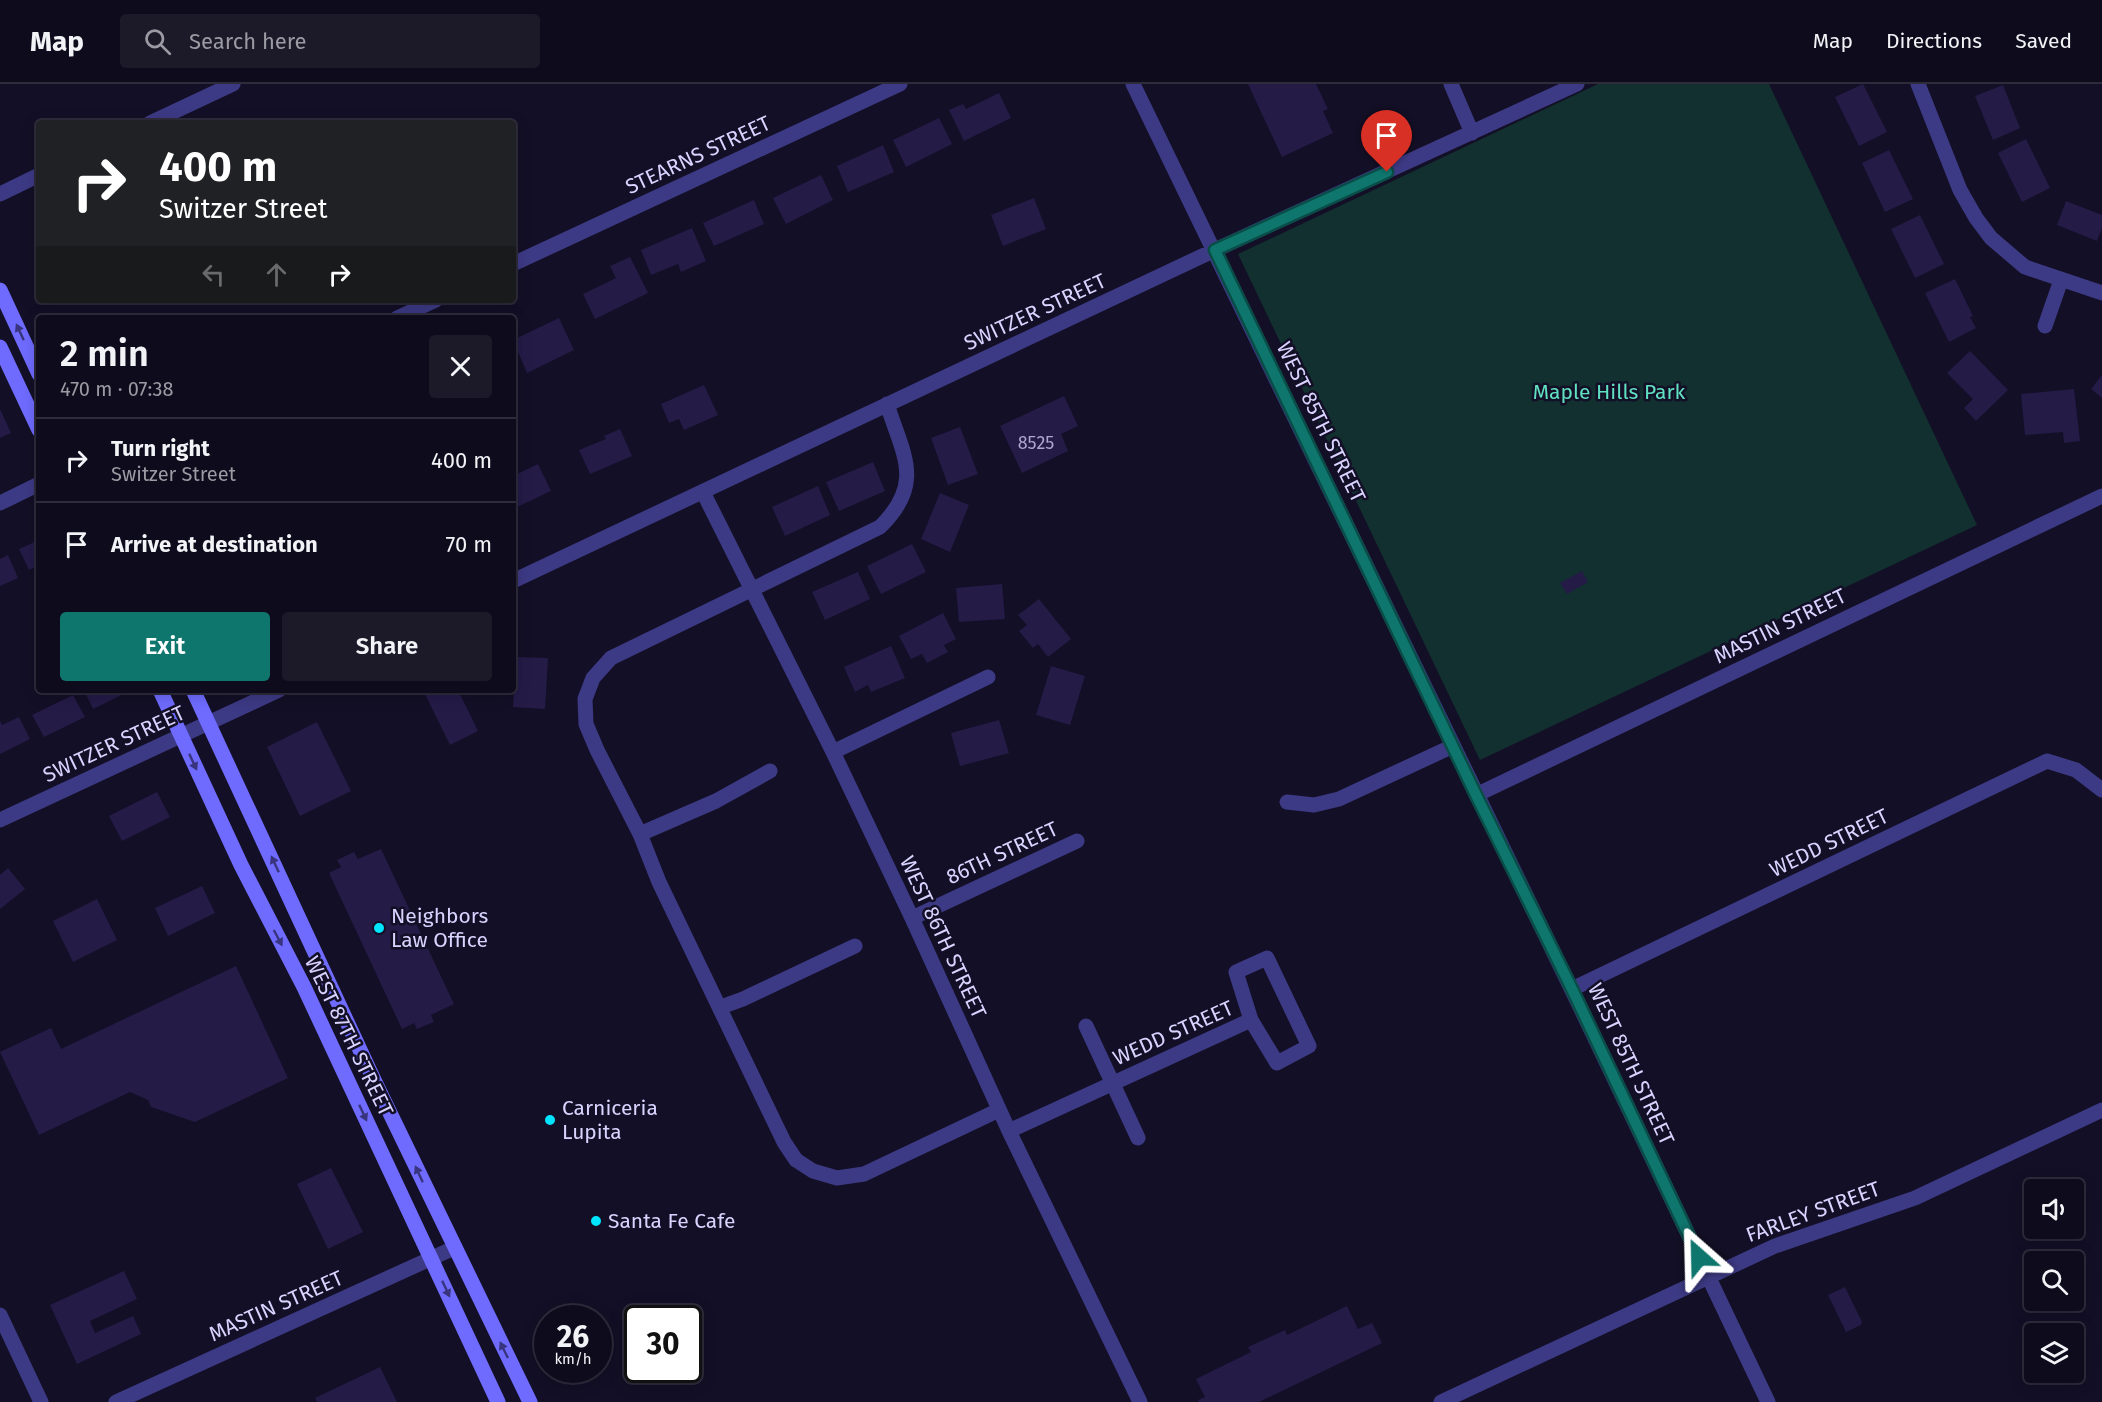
<!DOCTYPE html>
<html lang="en">
<head>
<meta charset="utf-8">
<style>
  :root { --surface:#0e0b1c; --page:#1c1929; --text:#f1f3f6; --muted:#9b9ba3; --line:#2e2b3b; --accent:#0f766e }
  body { margin:0; font-family:"Fira Sans",sans-serif; background:var(--page); color:var(--text); height:100vh; display:flex; flex-direction:column; font-size:22px; white-space:nowrap }
  * { box-sizing:border-box; margin:0 }
  p { font-size:20px; color:var(--muted) }
  .icon { flex:none; width:33px; height:33px; fill:none; stroke:currentColor; stroke-width:2; stroke-linecap:round; stroke-linejoin:round }
  .map { position:relative; flex:1; overflow:hidden }
  .panel { position:absolute; left:36px; top:231px; width:480px; height:378px; display:flex; flex-direction:column; background:var(--surface); border-radius:6px; box-shadow:0 3px 15px #0003,0 0 0 2px var(--line) }
  .panel>* { flex:none }
  .banner { position:absolute; left:36px; top:36px; width:480px; height:183px; border-radius:6px; box-shadow:0 3px 15px #0003,0 0 0 2px var(--line); background:#202124; color:#fff; overflow:hidden }
  .tools { position:absolute; left:2024px; top:1095px; display:grid; gap:12px }
  .tools a { display:grid; place-items:center; width:60px; height:60px; border-radius:6px; background:var(--surface); box-shadow:0 3px 15px #0003,0 0 0 2px var(--line); font-size:30px }
  .speed { position:absolute; left:534px; top:1221px; display:flex; gap:12px; font-size:30px; font-weight:700; text-align:center }
  .speed>* { display:grid; place-content:center; width:78px; height:78px; border-radius:50%; background:var(--surface); box-shadow:0 3px 15px #0003,0 0 0 2px var(--line); line-height:1 }
  .speed small { font-size:15px; font-weight:400 }
  .speed .limit { border:3px solid #111; border-radius:9px; background:#fff; color:#111 }
  .pin { position:absolute; display:grid; place-items:center; width:51px; height:51px; color:#fff; margin:-62px -26px; border-radius:50% 50% 50% 0; rotate:-45deg; box-shadow:0 0 6px #0007 }
  .pin .icon { rotate:45deg }
  .me { position:absolute; width:66px; margin:-33px; rotate:335deg; stroke-linejoin:round; filter:drop-shadow(0 0 4px #0008) }
  .turn { display:flex; align-items:center; gap:21px; height:126px; padding:0 24px; font-size:27px }
  .turn .icon { width:78px; height:78px; stroke-width:2.5 }
  .turn b { display:block; font-size:42px; line-height:51px }
  .lanes { display:flex; align-items:center; height:57px; padding:0 24px; background:#0003; justify-content:center; gap:30px; direction:ltr }
  .lanes .off { opacity:.35 }
  .round { display:grid; place-items:center; flex:none; width:63px; height:63px; border-radius:6px; background:var(--page) }
  .headline { display:flex; align-items:center; justify-content:space-between; height:102px; padding:0 24px }
  h1 { font-size:36px; font-weight:600; line-height:45px }
  .cta { display:flex; gap:12px; margin-top:auto; padding:12px 24px }
  .cta a { flex:1; height:69px; border-radius:6px; background:var(--accent); color:#fff; font-size:24px; font-weight:600; line-height:69px; text-align:center }
  .cta a+a { background:var(--page); color:var(--text) }
  ul { padding:0; list-style:none }
  li { display:flex; align-items:center; gap:18px; height:84px; padding:0 24px; border-top:2px solid var(--line) }
  li div { flex:1 }
  li b { display:block; font-size:22px }
  li em { font-style:normal }
  header { display:flex; align-items:center; gap:36px; box-sizing:border-box; height:84px; padding:0 30px; background:var(--surface); border-bottom:2px solid var(--line) }
  header strong { font-size:28px }
  nav { display:flex; gap:33px; margin-inline-start:auto; font-size:21px }
  .search { width:420px; height:54px; background:var(--page); display:flex; align-items:center; gap:15px; box-sizing:border-box; padding:0 21px; border-radius:6px; color:var(--muted); font-size:22px }
  .map>svg:first-child { display:block }
  .green { fill:#12302f }
  .building { fill:#241b47 }
  .lines { fill:none; stroke-linecap:round; stroke-linejoin:round }
  .minor { stroke:#3d3a85; stroke-width:15 }
  .secondary { stroke:#6f6bff; stroke-width:15 }
  .oneway { fill:#38347d }
  .route-casing { stroke:#0a4d48; stroke-width:15 }
  .route { stroke:#0f766e; stroke-width:10 }
  .poi-dot { fill:#00e5ff; stroke:#130f26; stroke-width:2 }
  .labels { text-anchor:middle; dominant-baseline:central; stroke-width:5; stroke-linejoin:round; paint-order:stroke }
  .number-label { font-size:18px; fill:#aca6d1 }
  .street-label { font-size:21px; fill:#d9d4ff; stroke:#130f26 }
  .park-label { font-size:21px; fill:#5fe0c0; stroke:#130f26 }
  .poi-label { font-size:21px; fill:#d9d4ff; stroke:#130f26; text-anchor:start }
</style>
</head>
<body>
<header>
<strong>Map</strong>
<div class="search"><svg class="icon" aria-label="search" viewBox="0 0 24 24"><circle cx="10" cy="10" r="6"/><path d="M15 15l6 6"/></svg>Search here</div>
<nav><a>Map</a><a>Directions</a><a>Saved</a></nav>
</header>
<div class="map">
<svg width="2102" height="1318" viewBox="0 0 2102 1318">
  <rect width="100%" height="100%" fill="#130f26"/>
  <path class="green" d="M1598,0H1769L1977,441L1480,676L1238,170Z"/>
  <path class="building" d="M1248,0H1316L1328,25L1323,27L1333,49L1282,73Z
    M1863,0L1887,48L1859,62L1835,13Z
    M2003,1L2020,44L1993,56L1975,12Z
    M999,9L1011,34L964,57L949,26L963,20L966,25Z
    M939,34L952,60L906,83L893,56Z
    M2026,55L2050,104L2022,118L1998,69Z
    M883,61L894,88L848,108L837,82Z
    M1889,66L1913,115L1885,128L1862,79Z
    M821,91L833,116L786,140L773,114Z
    M1034,114L1046,145L1003,162L991,131Z
    M754,116L764,140L714,162L703,139Z
    M2066,117L2102,131V144L2097,157L2057,141Z
    M1920,131L1944,180L1915,194L1891,145Z
    M692,144L706,177L681,188L678,180L651,191L641,166Z
    M630,173L648,209L595,235L583,210L616,194L610,182Z
    M1955,195L1973,232L1970,233L1976,244L1949,258L1925,209Z
    M559,234L574,266L527,289L513,256Z
    M1970,267L2008,306L1976,337L1964,324L1973,315L1947,289Z
    M2102,291V314L2091,305Z
    M704,301L718,331L684,346L679,335L669,339L661,320Z
    M2074,305L2080,357L2064,359L2063,348L2025,351L2021,310Z
    M1064,312L1078,342L1061,350L1068,367L1022,389L1000,342Z
    M0,325L11,349L0,354Z
    M960,343L978,390L948,401L931,354Z
    M620,345L632,372L590,390L579,366L606,355L604,352Z
    M873,378L885,407L839,427L826,398Z
    M538,380L551,407L513,425V392Z
    M818,402L830,431L785,452L772,423Z
    M940,409L969,421L950,468L921,455Z
    M39,456V481L29,486L19,465Z
    M912,460L926,488L881,510L867,482Z
    M8,471L18,494L0,502V475Z
    M1582,487L1588,498L1567,510L1560,499Z
    M858,488L870,515L825,536L812,508Z
    M1002,500L1005,535L959,538L956,504Z
    M1039,515L1071,555L1048,573L1038,560L1033,564L1019,547L1027,541L1018,531Z
    M943,529L956,555L944,561L948,568L927,579L922,570L911,575L899,552Z
    M891,562L905,594L871,608L868,601L855,608L844,583Z
    M516,573L548,574L545,625L513,623Z
    M1051,582L1085,592L1070,641L1036,631Z
    M84,606H132L93,625Z
    M423,606H458L478,647L450,661Z
    M73,611L85,633L44,653L32,631Z
    M19,633L30,655L0,670V637L2,641Z
    M999,636L1009,669L960,682L951,649Z
    M317,638L351,707L300,732L267,663Z
    M157,708L170,733L122,757L109,732Z
    M381,765L454,920L431,931L434,938L417,945L414,939L402,945L329,789L341,783L337,776L354,768L358,775Z
    M8,784L25,805L0,825V791Z
    M202,802L215,829L168,852L155,824Z
    M97,815L117,856L73,878L53,837Z
    M236,882L288,994L195,1038L151,1023L148,1016L130,1008L39,1051L0,968L51,944L61,965Z
    M331,1084L363,1148L328,1165L297,1100Z
    M124,1187L137,1215L90,1237L95,1249L133,1232L141,1250L77,1280L50,1221Z
    M1845,1203L1862,1238L1861,1241L1846,1248L1828,1211Z
    M1347,1222L1358,1245L1372,1239L1382,1259L1259,1318H1199L1198,1316L1205,1313L1196,1295L1251,1268L1248,1263L1285,1246L1287,1251Z
    M380,1283L397,1318H317L315,1314Z"/>
  <g class="lines">
    <path class="minor" d="M1133,0L1581,925L1768,1318
      M1451,0L1472,49
      M1918,0L1960,106L1976,134L1991,154L2025,183L2102,209
      M150,39L233,0
      M0,110L39,91
      M513,180L900,0
      M397,234L436,216
      M2045,242L2061,196
      M887,320C903,371 925,399 880,443L611,574L593,594L585,615L586,640L597,666L640,750L659,798L784,1058L796,1076L813,1087L837,1094L864,1090L999,1026
      M703,408L833,668L912,834L1009,1047L1140,1318
      M0,419L39,400
      M513,497L1215,166L1577,0
      M833,668L988,593
      M1476,711L2102,412
      M1287,718L1314,721L1339,715L1453,662
      M0,736L279,606
      M640,750L716,717L770,687
      M912,834L1077,757
      M1267,874L1309,962L1277,979L1251,936L1236,888Z
      M1572,905L2047,677L2076,686L2102,706
      M721,923L743,915L855,862
      M1086,942L1138,1054
      M1009,1047L1251,936
      M0,1231L41,1318
      M116,1318L454,1164
      M1441,1318L1775,1162L1915,1114L2102,1026"/>
    <path class="secondary" d="M0,206L39,290
      M0,263L39,346
      M160,606L241,781L304,903L498,1318
      M193,606L374,996L530,1318"/>
  </g>
  <defs><path id="oneway-solid" d="M-6-.8H1V-3.2L6.5 0L1 3.2V.8H-6Z" transform="scale(1.5)"/></defs>
  <g class="oneway">
    <use href="#oneway-solid" transform="translate(20 248) rotate(-115)"/>
    <use href="#oneway-solid" transform="translate(193 678) rotate(65)"/>
    <use href="#oneway-solid" transform="translate(275 780) rotate(-115)"/>
    <use href="#oneway-solid" transform="translate(278 854) rotate(62)"/>
    <use href="#oneway-solid" transform="translate(363 1029) rotate(65)"/>
    <use href="#oneway-solid" transform="translate(419 1090) rotate(-115)"/>
    <use href="#oneway-solid" transform="translate(446 1205) rotate(65)"/>
    <use href="#oneway-solid" transform="translate(504 1266) rotate(-116)"/>
  </g>
  <g class="lines">
    <g class="route-casing">
      <path id="route" d="M1387,88L1215,166L1476,711L1572,905L1699,1173"/>
    </g>
    <use href="#route" class="route"/>
  </g>
  <g class="poi-dot">
    <circle cx="379" cy="844" r="6"/>
    <circle cx="550" cy="1036" r="6"/>
    <circle cx="596" cy="1137" r="6"/>
  </g>
  <g class="labels">
    <g class="number-label">
      <text x="1036" y="359">8525</text>
    </g>
    <g class="street-label">
      <text transform="translate(698 71) rotate(-25)">STEARNS STREET</text>
      <text transform="translate(1035 228) rotate(-25)">SWITZER STREET</text>
      <text transform="translate(1321 338) rotate(64)">WEST 85TH STREET</text>
      <text transform="translate(1780 542) rotate(-26)">MASTIN STREET</text>
      <text transform="translate(114 660) rotate(-25)">SWITZER STREET</text>
      <text transform="translate(1829 759) rotate(-26)">WEDD STREET</text>
      <text transform="translate(1002 769) rotate(-25)">86TH STREET</text>
      <text transform="translate(943 853) rotate(65)">WEST 86TH STREET</text>
      <text transform="translate(1173 949) rotate(-24)">WEDD STREET</text>
      <text transform="translate(349 952) rotate(64)">WEST 87TH STREET</text>
      <text transform="translate(1631 980) rotate(65)">WEST 85TH STREET</text>
      <text transform="translate(1813 1128) rotate(-20)">FARLEY STREET</text>
      <text transform="translate(276 1222) rotate(-24)">MASTIN STREET</text>
    </g>
    <g class="park-label">
      <text x="1609" y="308">Maple Hills Park</text>
    </g>
    <g class="poi-label">
      <text x="391" y="832">Neighbors<tspan x="391" dy="24">Law Office</tspan></text>
      <text x="562" y="1024">Carniceria<tspan x="562" dy="24">Lupita</tspan></text>
      <text x="608" y="1137">Santa Fe Cafe</text>
    </g>
  </g>
</svg>
<div class="tools">
<a><svg class="icon" aria-label="sound" viewBox="0 0 24 24"><path d="M4 9h4l5-4v14l-5-4H4zM17 9q2 3 0 6"/></svg></a>
<a><svg class="icon" aria-label="search" viewBox="0 0 24 24"><circle cx="10" cy="10" r="6"/><path d="M15 15l6 6"/></svg></a>
<a><svg class="icon" aria-label="layers" viewBox="0 0 24 24"><path d="M12 4l9 5-9 5-9-5zM3 14l9 5 9-5"/></svg></a>
</div>
<div class="speed"><div>26<small>km/h</small></div><div class="limit">30</div></div>
<div class="pin" style="left:1387px;top:88px;background:#d93025"><svg class="icon" aria-label="arrive" viewBox="0 0 24 24"><path d="M6 21V4h12l-3 4 3 4H6"/></svg></div>
<svg class="me" style="left:1699px;top:1173px" viewBox="-20 -20 40 40"><path d="M0-17L14 15 0 8-14 15z" fill="#0f766e" stroke="#fff" stroke-width="4"/></svg>
<div class="banner">
<div class="turn"><svg class="icon" aria-label="right" viewBox="0 0 24 24"><path d="M7 20v-9h11M14 6l5 5-5 5"/></svg><div><b>400 m</b>Switzer Street</div></div>
<div class="lanes"><svg class="icon off" aria-label="left" viewBox="0 0 24 24"><path d="M17 20v-9H6M10 6l-5 5 5 5"/></svg><svg class="icon off" aria-label="ahead" viewBox="0 0 24 24"><path d="M12 20V5M6 11l6-6 6 6"/></svg><svg class="icon" aria-label="right" viewBox="0 0 24 24"><path d="M7 20v-9h11M14 6l5 5-5 5"/></svg></div>
</div>
<section class="panel">
<div class="headline"><div><h1>2 min</h1><p>470 m · 07:38</p></div><a class="round"><svg class="icon" aria-label="close" viewBox="0 0 24 24"><path d="M6 6l12 12M18 6L6 18"/></svg></a></div>
<ul>
<li><svg class="icon" aria-label="right" viewBox="0 0 24 24"><path d="M7 20v-9h11M14 6l5 5-5 5"/></svg><div><b>Turn right</b><p>Switzer Street</p></div><em>400 m</em></li>
<li><svg class="icon" aria-label="arrive" viewBox="0 0 24 24"><path d="M6 21V4h12l-3 4 3 4H6"/></svg><div><b>Arrive at destination</b></div><em>70 m</em></li>
</ul>
<div class="cta"><a>Exit</a><a>Share</a></div>
</section>
</div>
</body>
</html>
